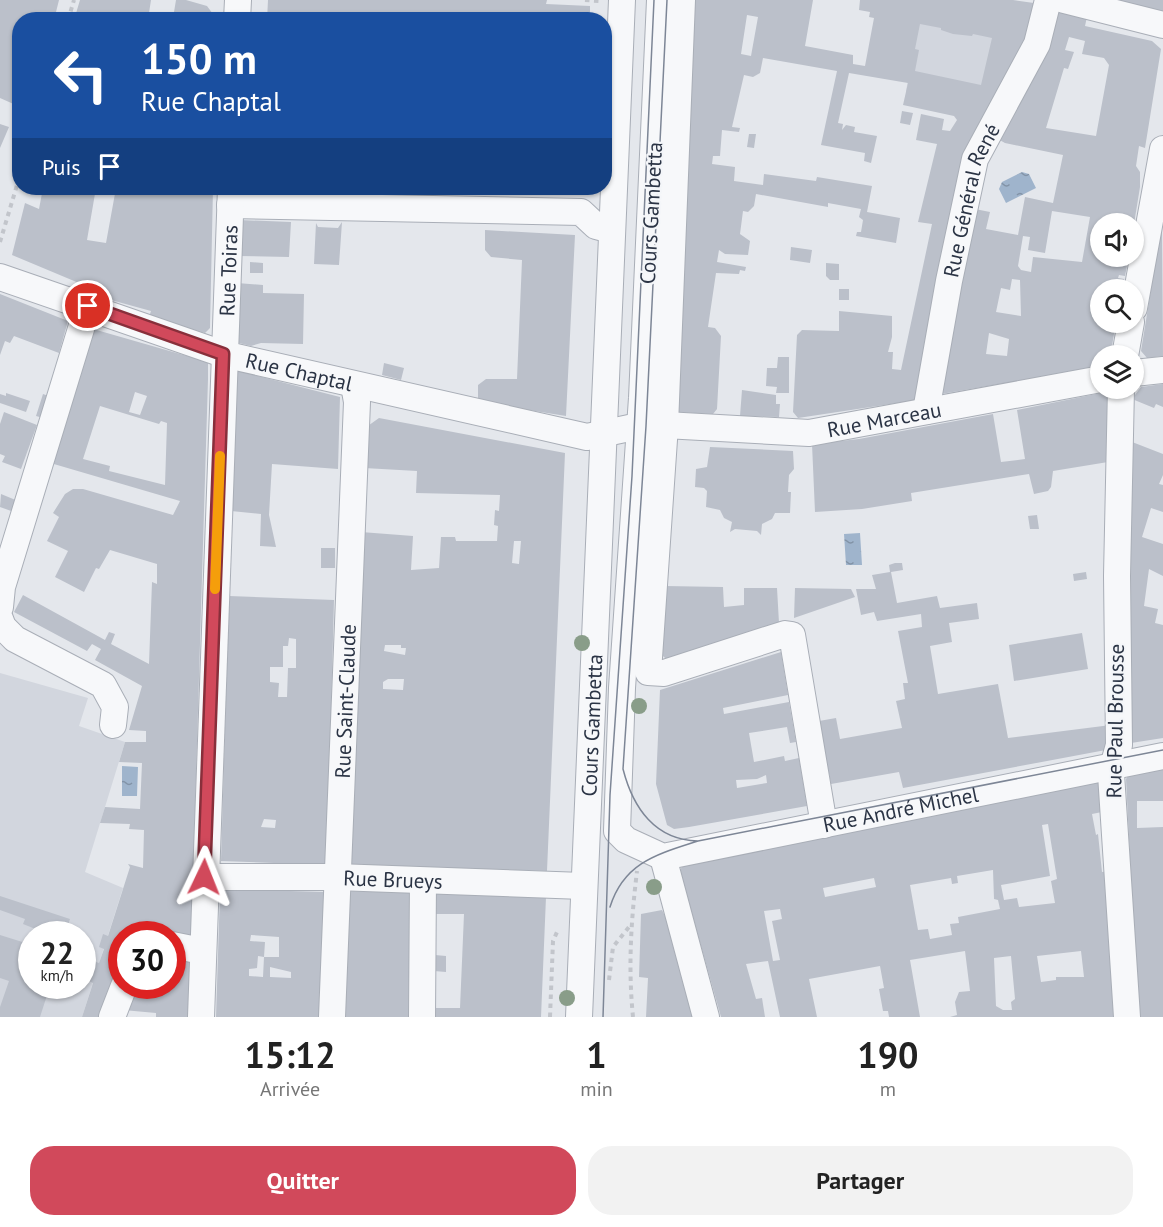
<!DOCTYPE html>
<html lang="fr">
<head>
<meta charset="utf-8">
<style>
  :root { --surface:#fff; --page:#f2f2f2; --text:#222; --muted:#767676; --accent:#d1495b }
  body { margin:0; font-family:"PT Sans",sans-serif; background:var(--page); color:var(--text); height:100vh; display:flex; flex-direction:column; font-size:22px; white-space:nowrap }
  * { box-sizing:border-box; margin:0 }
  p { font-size:20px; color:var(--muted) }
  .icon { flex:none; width:33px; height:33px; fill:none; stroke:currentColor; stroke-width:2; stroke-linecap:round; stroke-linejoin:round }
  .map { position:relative; height:1017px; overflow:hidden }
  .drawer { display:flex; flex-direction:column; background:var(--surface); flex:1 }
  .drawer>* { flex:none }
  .banner { position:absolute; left:12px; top:12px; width:600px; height:183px; border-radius:24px; box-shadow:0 2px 4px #0004; background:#1a4fa0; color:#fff; overflow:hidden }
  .fabs { position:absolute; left:1090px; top:213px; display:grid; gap:12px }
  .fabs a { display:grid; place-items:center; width:54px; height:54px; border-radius:50%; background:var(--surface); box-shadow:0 2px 4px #0004; font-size:30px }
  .speed { position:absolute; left:18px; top:921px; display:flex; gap:12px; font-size:30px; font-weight:700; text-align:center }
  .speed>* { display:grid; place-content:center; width:78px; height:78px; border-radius:50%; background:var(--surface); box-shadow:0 2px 4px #0004; line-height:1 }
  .speed small { font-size:15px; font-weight:400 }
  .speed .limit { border:9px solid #d22; background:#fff; color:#111 }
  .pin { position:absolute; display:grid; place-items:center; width:51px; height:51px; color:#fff; margin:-26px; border:3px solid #fff; border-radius:50%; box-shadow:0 2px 6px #0007 }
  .me { position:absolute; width:66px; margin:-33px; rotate:2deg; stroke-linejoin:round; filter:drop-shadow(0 0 4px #0008) }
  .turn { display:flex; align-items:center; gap:21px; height:126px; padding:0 30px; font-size:27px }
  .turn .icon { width:78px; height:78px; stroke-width:2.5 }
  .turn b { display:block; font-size:42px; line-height:51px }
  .then { display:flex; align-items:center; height:57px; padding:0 30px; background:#0003; gap:12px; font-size:22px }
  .eta { display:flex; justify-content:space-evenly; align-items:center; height:102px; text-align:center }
  .eta b { font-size:36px; font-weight:600; line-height:42px }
  .cta { display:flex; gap:12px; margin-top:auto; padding:12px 30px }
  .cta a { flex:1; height:69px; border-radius:24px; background:var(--accent); color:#fff; font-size:24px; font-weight:600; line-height:69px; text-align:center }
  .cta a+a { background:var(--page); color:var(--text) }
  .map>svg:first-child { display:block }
  .built { fill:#d2d6de; fill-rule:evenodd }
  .water { fill:url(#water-ripples) }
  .building { fill:#bbc0ca; fill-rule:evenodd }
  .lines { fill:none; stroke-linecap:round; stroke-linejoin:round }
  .minor-casing { stroke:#a9aeb7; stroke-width:28 }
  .path { stroke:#c2c5cb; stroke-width:4; stroke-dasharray:4.5 4.5; stroke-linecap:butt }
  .minor { stroke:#f7f8fa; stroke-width:26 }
  .tram { stroke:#7d8696; stroke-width:1.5 }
  .tree { fill:#899d89 }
  .route-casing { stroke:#882f3b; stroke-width:15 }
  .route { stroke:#d1495b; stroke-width:10 }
  .slow { stroke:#f59e0b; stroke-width:10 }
  .labels { text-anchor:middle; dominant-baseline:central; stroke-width:4.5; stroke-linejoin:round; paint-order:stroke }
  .street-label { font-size:21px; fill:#2b3445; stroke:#f4f6f9 }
</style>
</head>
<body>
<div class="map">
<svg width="1163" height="1017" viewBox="0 0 1163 1017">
  <defs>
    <pattern id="water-ripples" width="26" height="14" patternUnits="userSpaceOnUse" patternTransform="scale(1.5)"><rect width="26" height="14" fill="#9fb4cc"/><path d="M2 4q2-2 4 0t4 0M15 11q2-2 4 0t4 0" fill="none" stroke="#8293a7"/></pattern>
  </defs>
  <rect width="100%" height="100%" fill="#e4e7ec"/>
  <path class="built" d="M1012,0L990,108L906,91L918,24Z
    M0,673L88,698L79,726L125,742L85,872L123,888L82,1017H0ZM32,934H82V986H32Z"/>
  <path class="water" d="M1022,172L1029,174L1036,188L1006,203L999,189L1002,182Z
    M860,533L862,565H846L844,534Z
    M122,766L138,767L137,796H122Z"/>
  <path class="building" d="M0,0H59L54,20H20L18,106L0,98Z
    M80,0H151L149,13L173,18L176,0H186L207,6L216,18L74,20Z
    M268,0H547L546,4L590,6V20H267Z
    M693,0H813L805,46L853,55V64L865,66L874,18L869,17L870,12L859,10L860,0H1013L1041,4L996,111L917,400L798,418L793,412L797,335L802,330L839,331V311L892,316V337L888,352H893L892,369L901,370L932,224L918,222L937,144L916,140L921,114L944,119L942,130L950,131L957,120L954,116L903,105L908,83L849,73L838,123L843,124L842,130L846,125L855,127L854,132L877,136L871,163L864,161L865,153L821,145L837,71L763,58L760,73L753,77L744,75L732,127L740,128L739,132L722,130L720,156H713L712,164L735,167L734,181L763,185L764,174L816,181L817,177L872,186L867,212L900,218L896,243L856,236L857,232H861L863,220L859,217L861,209L828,203V207L756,194L754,206L748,212L743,211L740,234L750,241L748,255L725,254L719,250L717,262L746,267L745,271L740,270L739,274L716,273L708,327L715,328L721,336L717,409L713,414L675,412ZM747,15L758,17L751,56L741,54ZM920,24L941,28V30L953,34L972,36L973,34L992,38L981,85L915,71L919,50L915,49Z
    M1090,0H1163V18Z
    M1062,6L1088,12L1085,26L1152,41L1161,49L1145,148L1139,146L1136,166L1140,172V187L1134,224H1101V256H1125L1124,265L1127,266L1125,276L1119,275L1118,278L1124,279L1122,290H1101V322H1116L1111,352L1109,356H1101V366L1098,367L941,394L970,208L990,212L986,229L1018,235L1025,197L1053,203L1063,155L1005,143L996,138L1052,15ZM1069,37L1085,41L1082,54L1104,58L1109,65L1096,136L1046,128L1064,68L1068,69L1074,52L1065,50ZM1052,211L1090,217L1082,262L1033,257L1031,272L1021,270L1018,266L1023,236L1030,237L1028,250L1045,253ZM1012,279L1020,280L1021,316L996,312L1001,288L1010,290ZM989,333L1009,339L1007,356L986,354Z
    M902,111L913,113L910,125L900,123Z
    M0,124L9,127L0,148Z
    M749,134H756L754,148L747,147Z
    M43,188H96L87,240L106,243L116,188H213L210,328L205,333L149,317L151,311L100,297L98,291L12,255L25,203L39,209Z
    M239,220L291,222L289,257L238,256Z
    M342,222L339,265L314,264L316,223L318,227L338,228Z
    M1162,222L1163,356L1147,358L1141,351Z
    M485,230L575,235L566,416L478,402V385L486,379H517L522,260L491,257L485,250Z
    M791,247L812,250L810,263L790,260Z
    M250,262L263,263V273H250Z
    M826,263L839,264V280H830L826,276Z
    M237,283L263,285V293L304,294L303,344L261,343L251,346L235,342Z
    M839,289H849V300H839Z
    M0,294L68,321L59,353L14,336L10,343L5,341L0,355Z
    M93,329L208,362V379L191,942L172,934L137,930L135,934H122V967L101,1017H82L93,983L89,981L96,962L99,963L104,949L99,947L103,934L108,936L130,867L128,864L143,868L144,830L129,829L130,824L100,823L105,807L140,809L142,763L119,762L125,742H146V731L129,730L142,686L95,660L101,649L92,644L87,651L14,612L23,595L105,640L109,632L115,634L111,644L149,664L152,582L157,584V564L110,550L99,569L96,568L84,592L55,577L68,551L47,541L59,517L53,513L65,494L73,489H83L173,515L180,501L47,462ZM135,392L147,396L140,415L129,412ZM100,406L159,424L161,421L167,423L165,485L109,471L110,466L83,459Z
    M778,357H789V393H776L777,387L766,386L767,368H777Z
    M384,363L404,368L401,380L382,375Z
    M235,370L340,397L338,469L272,464L269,515L276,547L260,546L261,514L231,511Z
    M1163,384V407L1156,404L1154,408L1132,399L1141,387Z
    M742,390L776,395V404H780L779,417L740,416Z
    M1106,392L1115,399L1108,462L1053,471L1051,487L1048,491L1034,494L1029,474L911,493L912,501L862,509L815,512L812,444L859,439L993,414L1001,462L1025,459L1017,410Z
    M6,393L30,401L26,412L0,403V394L6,396Z
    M43,394L54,398L47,419L36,416Z
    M4,412L37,425L21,469L2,462L5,456L0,454V424Z
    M379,418L565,453L547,871L347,865L361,532L413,536L411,570L439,568L441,537H455L456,541H497L498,526L494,525L495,510L499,511L500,495L416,493L417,471L364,468L365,428ZM514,541H521L519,564L512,563ZM385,645H401V648H406L405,655L384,651ZM388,679H404L403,690L383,689V682Z
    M1127,440L1163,454V475L1159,484L1163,485V512L1151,508L1142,537L1163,544V576L1149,569L1144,606L1158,609L1155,623L1163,625V738L1131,743Z
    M710,447L793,451L794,469L789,475L788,492H791L790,513H775L772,519L762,524L761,535L757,531L735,529L730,532L732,522L724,518L720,510L706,507L707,491L704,488L695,487L696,469L707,467Z
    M1,494L18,501L14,512L0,507Z
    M1037,515L1039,529H1030L1028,516Z
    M321,548H335V568H321Z
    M895,563H902L903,570L891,572L897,603L937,596L940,608L977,603L979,619L949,623L952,642L930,646L938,694L998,684L1008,738L1111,725V749L903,788L899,772L831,784L819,721L836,718L840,739L902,728L896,701L905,699L903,683H908L898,631L922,627L921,614L877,621L874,612L861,615L856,589H876L872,575L890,572L889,565Z
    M1086,572L1087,579L1074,581L1073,574Z
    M665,586L723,587L724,607L744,605V588H777L779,623L666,659L661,654Z
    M795,588L851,589L855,597L794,618Z
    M229,596L334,600L327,865L221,861ZM289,638L296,639V668H288L287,697H278L279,683L270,682V667H283V646H288ZM264,819L276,820L275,828L261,827Z
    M1082,633L1088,669L1014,681L1009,645Z
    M781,652L788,695L723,708L724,714L789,702L796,742L790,743L787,727L749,733L754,762L784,756L785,761L799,758L807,806L689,827L674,829L667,825L656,784L660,690ZM766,775L767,783L737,788L736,780L757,779Z
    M1163,767V801H1137V828L1163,827V1017H1138L1126,779L1130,773Z
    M1098,779L1106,787L1107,811L1092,814L1096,835L1098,834L1102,872L1110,871L1117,1017H950L957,1015L955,1002L959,992L970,991L965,951L910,960L920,1017H889L888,1011H883L879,989L884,988L880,966L809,979L817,1017H780L768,961L746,964L756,999L762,998L765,1017H721L680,871L685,859ZM1048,824L1057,879L1051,881L1055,903L1019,907L1017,898L1004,900L1001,885L1050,876L1042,825ZM993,870L994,899L998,900L1000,909L958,917L959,923L950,924L952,935L930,939L928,929L918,930L910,885L951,878L952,884L958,883L957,876ZM874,878L876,887L825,897L823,888ZM780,909L782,919L772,921L780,960L773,961L764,911ZM1081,951L1084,977H1056V980L1041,982L1037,956ZM1011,956L1015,999L1011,1002L1012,1010H1003L996,1006L994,958Z
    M223,889L327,892L322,1017H216L220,892ZM251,935L279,937V957H264L263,977L249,976V969L257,968L258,956L264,957L265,942L250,941ZM270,967L291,972V978L270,977Z
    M348,891L411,893L408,1017H343Z
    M436,894L546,897L541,1017H433V1008H460L464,914H436Z
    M0,896L70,919L65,934H37L38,930L23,924L25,919L0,910Z
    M662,910L670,926L693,1017H646L648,978L639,977L641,914Z
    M0,935L32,945V986H50L40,1017H0V1007L9,981L0,978Z
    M172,952L190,956L189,1017H156V1013L123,1010L132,986H172Z
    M435,955L446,956V972L434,971Z"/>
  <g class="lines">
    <g class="minor-casing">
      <g id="minor">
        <path id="s1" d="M660,0L642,398L622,688L617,831L626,840L663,857L1163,756"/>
        <path d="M682,0L665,425L648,672L664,673L785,634L792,635L824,825"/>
        <path d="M1064,0L1163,25"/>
        <path d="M237,20L238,0"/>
        <path d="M230,205L581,212L596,226L611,230"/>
        <path id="s2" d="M0,277L223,354L587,437L634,427L665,425L809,433L1101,379"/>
        <path d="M1134,308L1163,149"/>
        <path d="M1125,356L1131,322"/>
        <path d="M1134,373L1163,370"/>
        <path d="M1121,388L1117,576L1119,745L1111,774L1127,1017"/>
        <path id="s3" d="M926,411L949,281L975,159L1037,44L1048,0"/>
        <path d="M0,607L2,587L88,306"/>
        <path d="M0,619L3,627L15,639L103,685L115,707L113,725"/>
        <path d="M663,857L706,1017"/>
        <path id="s4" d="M204,877H336L583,886"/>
        <path d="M172,945L202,951"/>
        <path d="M112,1017L124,986"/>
        <path id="s5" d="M201,1017L231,188"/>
        <path id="s6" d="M332,1017L357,402L354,385"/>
        <path d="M422,1017L423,881"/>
        <path id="s7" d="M579,1017L622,0"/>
      </g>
    </g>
    <path class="path" d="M585,0L599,1
      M68,20L74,0
      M0,242L20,175
      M609,980L613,947L629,927
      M550,1017L553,941L557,932
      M633,1017C628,967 631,921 637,871"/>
    <use href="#minor" class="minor"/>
    <path class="tram" d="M667,0L646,426L623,769C633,808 655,840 698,841
      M610,907C624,862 658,854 698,841L1163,750
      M603,1017L610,795L632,476L654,0"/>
  </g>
  <g class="tree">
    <circle cx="582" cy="643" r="8"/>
    <circle cx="639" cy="706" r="8"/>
    <circle cx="654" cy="887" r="8"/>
    <circle cx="567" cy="998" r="8"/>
  </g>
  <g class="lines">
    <g class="route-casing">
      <path id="route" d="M88,306L223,354L204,877"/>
    </g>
    <use href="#route" class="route"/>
    <path class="slow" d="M215,589L220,456"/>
  </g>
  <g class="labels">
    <g class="street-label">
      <text stroke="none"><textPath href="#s3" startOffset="216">Rue Général René</textPath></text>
      <text transform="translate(651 213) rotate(-87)">Cours Gambetta</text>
      <text stroke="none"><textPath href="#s5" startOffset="747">Rue Toiras</textPath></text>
      <text stroke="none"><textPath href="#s2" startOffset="314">Rue Chaptal</textPath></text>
      <text stroke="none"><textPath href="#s2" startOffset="909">Rue Marceau</textPath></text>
      <text stroke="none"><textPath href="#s6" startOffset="316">Rue Saint-Claude</textPath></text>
      <text transform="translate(1115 721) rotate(-89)">Rue Paul Brousse</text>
      <text stroke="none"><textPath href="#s7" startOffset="292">Cours Gambetta</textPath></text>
      <text stroke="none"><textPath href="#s1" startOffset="1128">Rue André Michel</textPath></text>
      <text stroke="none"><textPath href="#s4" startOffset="189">Rue Brueys</textPath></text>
    </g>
  </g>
</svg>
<div class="fabs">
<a><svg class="icon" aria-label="sound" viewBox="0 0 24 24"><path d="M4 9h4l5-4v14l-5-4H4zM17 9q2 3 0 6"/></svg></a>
<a><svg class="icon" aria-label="search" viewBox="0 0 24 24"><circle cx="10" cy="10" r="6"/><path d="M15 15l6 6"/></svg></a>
<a><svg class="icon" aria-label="layers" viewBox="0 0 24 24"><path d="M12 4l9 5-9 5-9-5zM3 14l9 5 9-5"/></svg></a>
</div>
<div class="speed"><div>22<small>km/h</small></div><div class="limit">30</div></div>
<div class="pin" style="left:88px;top:306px;background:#d93025"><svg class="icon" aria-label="arrive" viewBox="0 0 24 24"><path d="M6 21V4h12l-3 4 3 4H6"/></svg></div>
<svg class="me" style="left:204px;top:877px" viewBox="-20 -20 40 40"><path d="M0-17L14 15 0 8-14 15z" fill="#d1495b" stroke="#fff" stroke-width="4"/></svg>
<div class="banner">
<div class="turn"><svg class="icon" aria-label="left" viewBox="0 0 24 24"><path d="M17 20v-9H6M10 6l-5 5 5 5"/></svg><div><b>150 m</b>Rue Chaptal</div></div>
<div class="then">Puis<svg class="icon" aria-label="arrive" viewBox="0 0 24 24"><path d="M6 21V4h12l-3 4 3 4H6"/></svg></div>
</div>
</div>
<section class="drawer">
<div class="eta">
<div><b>15:12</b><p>Arrivée</p></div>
<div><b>1</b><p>min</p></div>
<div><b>190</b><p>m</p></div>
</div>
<div class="cta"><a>Quitter</a><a>Partager</a></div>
</section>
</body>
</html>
